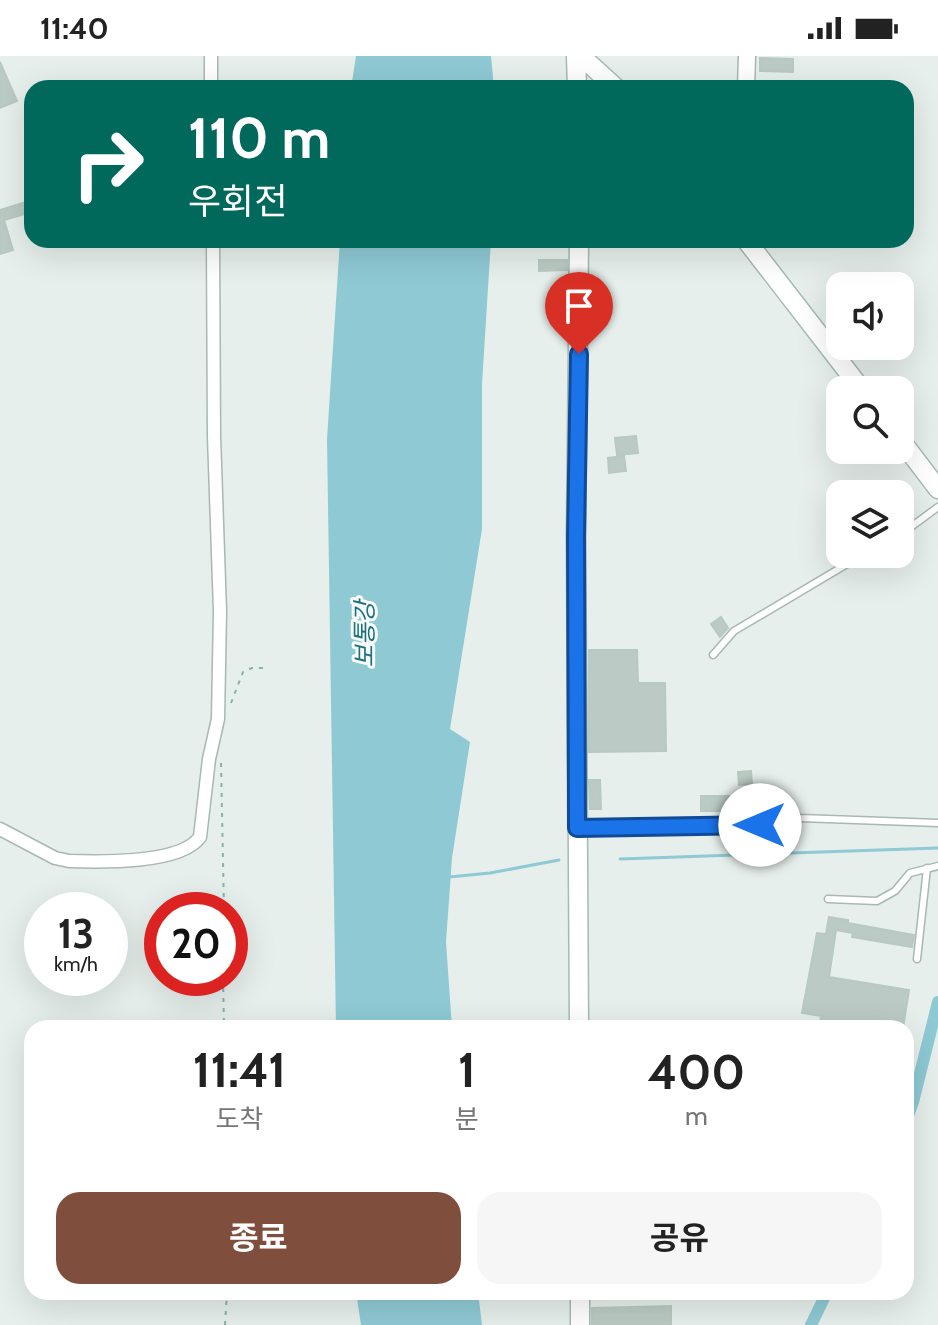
<!DOCTYPE html>
<html lang="ko">
<head>
<meta charset="utf-8">
<style>
  :root { --surface:#fff; --page:#f6f6f6; --text:#222; --muted:#767676; --accent:#804e3d }
  body { margin:0; font-family:Cabin,"Noto Sans KR",sans-serif; background:var(--page); color:var(--text); height:100vh; display:flex; flex-direction:column; font-size:30px; white-space:nowrap }
  * { box-sizing:border-box; margin:0 }
  p { font-size:26px; color:var(--muted) }
  .icon { flex:none; width:44px; height:44px; fill:none; stroke:currentColor; stroke-width:2; stroke-linecap:round; stroke-linejoin:round }
  .map { position:relative; flex:1; overflow:hidden }
  .panel { position:absolute; left:24px; top:964px; width:890px; height:280px; display:flex; flex-direction:column; background:var(--surface); border-radius:24px; box-shadow:0 8px 32px #0002 }
  .panel>* { flex:none }
  .hud { position:absolute; left:24px; top:24px; width:890px; height:168px; border-radius:24px; box-shadow:0 8px 32px #0002; background:#00695c; color:#fff; overflow:hidden }
  .fabs { position:absolute; left:826px; top:216px; display:grid; gap:16px }
  .fabs a { display:grid; place-items:center; width:88px; height:88px; border-radius:16px; background:var(--surface); box-shadow:0 8px 32px #0002; font-size:40px }
  .speed { position:absolute; left:24px; top:836px; display:flex; gap:16px; font-size:40px; font-weight:700; text-align:center }
  .speed>* { display:grid; place-content:center; width:104px; height:104px; border-radius:50%; background:var(--surface); box-shadow:0 8px 32px #0002; line-height:1 }
  .speed small { font-size:20px; font-weight:400 }
  .speed .limit { border:12px solid #d22; background:#fff; color:#111 }
  .pin { position:absolute; display:grid; place-items:center; width:68px; height:68px; color:#fff; margin:-82px -34px; border-radius:50% 50% 50% 0; rotate:-45deg; box-shadow:0 0 8px #0007 }
  .pin .icon { rotate:45deg }
  .me { position:absolute; width:88px; margin:-44px; rotate:270deg; stroke-linejoin:round; filter:drop-shadow(0 0 6px #0008) }
  .turn { display:flex; align-items:center; gap:28px; height:168px; padding:0 32px; font-size:36px }
  .turn .icon { width:104px; height:104px; stroke-width:2.5 }
  .turn b { display:block; font-size:56px; line-height:68px }
  .eta { display:flex; justify-content:space-evenly; align-items:center; height:136px; text-align:center }
  .eta b { font-size:48px; font-weight:700; line-height:56px }
  .action { display:flex; gap:16px; margin-top:auto; padding:16px 32px }
  .action a { flex:1; height:92px; border-radius:24px; background:var(--accent); color:#fff; font-size:32px; font-weight:700; line-height:92px; text-align:center }
  .action a+a { background:var(--page); color:var(--text) }
  .status { display:flex; justify-content:space-between; align-items:center; height:56px; padding:0 40px; background:var(--surface); direction:ltr }
  .status svg { height:22px; fill:currentColor }
  .map>svg:first-child { display:block }
  .water { fill:#8ec9d4 }
  .lines { fill:none; stroke-linecap:round; stroke-linejoin:round }
  .stream { stroke:#8ec9d4; stroke-width:3 }
  .canal { stroke:#8ec9d4; stroke-width:12 }
  .building { fill:#bbcac4; stroke:#b8c9c2; stroke-width:2 }
  .service-casing { stroke:#a8b8b2; stroke-width:9 }
  .minor-casing { stroke:#a8b8b2; stroke-width:15 }
  .tertiary-casing { stroke:#a8b8b2; stroke-width:19 }
  .secondary-casing { stroke:#a4bbb3; stroke-width:21 }
  .path { stroke:#86b3a5; stroke-width:2; stroke-dasharray:4 6; stroke-linecap:butt }
  .service { stroke:#fff; stroke-width:6 }
  .minor { stroke:#fff; stroke-width:12 }
  .tertiary { stroke:#fff; stroke-width:16 }
  .secondary { stroke:#fff; stroke-width:18 }
  .route-casing { stroke:#114b97; stroke-width:20 }
  .route { stroke:#1a73e8; stroke-width:14 }
  .labels { text-anchor:middle; dominant-baseline:central; stroke-width:6; stroke-linejoin:round; paint-order:stroke }
  .water-label { font-size:24px; font-style:italic; fill:#1c6f80; stroke:#f7fbf9 }
</style>
</head>
<body>
<div class="status"><b>11:40</b><svg viewBox="0 0 49 12"><path d="M0 12V9h3v3zM5 12V6h3v6zM10 12V3h3v9zM15 12V0h3v12zM26 1h20v11H26zM47 4h2v5h-2z"/></svg></div>
<div class="map">
<svg width="938" height="1269" viewBox="0 0 938 1269">
  <rect width="100%" height="100%" fill="#e6efeb"/>
  <path class="water" d="M356,0H491L494,32H351Z
    M340,184H491L482,328V473L450,673L470,686L452,802L446,886L452,972H336L327,383Z
    M356,1236H478L482,1269H361Z"/>
  <g class="lines">
    <path class="stream" d="M620,803L938,792
      M449,821L490,817L559,804"/>
    <path class="canal" d="M906,1065L913,1046L938,946
      M811,1269L827,1236"/>
  </g>
  <path class="building" d="M760,2L793,3V16L760,15Z
    M0,6L17,45L0,52Z
    M32,144V156L4,164L13,194L0,198V154Z
    M539,204H567V214L539,215Z
    M636,380L638,397L617,399L615,382Z
    M624,400L626,415L609,417L608,402Z
    M721,561L728,572L720,581L711,568Z
    M589,594H637L638,627H665L666,695L589,696Z
    M751,715L752,728L739,729L738,716Z
    M589,724H600L601,753H590Z
    M701,740H741V755H701Z
    M829,861L848,864V867L914,879L912,891L852,881L853,877L836,874L829,921L909,934L903,972H819L821,960L802,957L817,877L826,878Z
    M671,1250V1269H592V1252Z"/>
  <g class="lines">
    <g class="service-casing">
      <path id="service" d="M900,479L938,451
        M713,599L734,575L864,498
        M754,734L791,759L800,762L938,767
        M581,771L760,769L800,762
        M828,843L877,845L895,835L910,817L938,810
        M917,903L927,812"/>
    </g>
    <g class="minor-casing">
      <path id="minor" d="M211,0V32
        M0,773L55,802L69,805C101,806 181,808 200,781L209,703L218,663L220,555L214,380L213,184"/>
    </g>
    <g class="tertiary-casing">
      <path id="tertiary" d="M746,32L747,0"/>
    </g>
    <g class="secondary-casing">
      <path id="secondary" d="M576,0L577,32
        M581,0L616,32
        M746,184L862,334
        M900,383L938,433
        M579,972L576,481L579,184
        M580,1236V1269"/>
    </g>
    <path class="path" d="M231,647L243,616L252,612H268
      M221,707L224,854
      M223,922L224,972
      M225,1269L227,1236"/>
    <use href="#service" class="service"/>
    <use href="#minor" class="minor"/>
    <use href="#tertiary" class="tertiary"/>
    <use href="#secondary" class="secondary"/>
  </g>
  <g class="lines">
    <g class="route-casing">
      <path id="route" d="M579,298L576,481L577,772L760,769"/>
    </g>
    <use href="#route" class="route"/>
  </g>
  <g class="labels">
    <g class="water-label">
      <text transform="translate(364 578) rotate(-90)">보통강</text>
    </g>
  </g>
</svg>
<div class="fabs">
<a><svg class="icon" aria-label="sound" viewBox="0 0 24 24"><path d="M4 9h4l5-4v14l-5-4H4zM17 9q2 3 0 6"/></svg></a>
<a><svg class="icon" aria-label="search" viewBox="0 0 24 24"><circle cx="10" cy="10" r="6"/><path d="M15 15l6 6"/></svg></a>
<a><svg class="icon" aria-label="layers" viewBox="0 0 24 24"><path d="M12 4l9 5-9 5-9-5zM3 14l9 5 9-5"/></svg></a>
</div>
<div class="speed"><div>13<small>km/h</small></div><div class="limit">20</div></div>
<div class="pin" style="left:579px;top:298px;background:#d93025"><svg class="icon" aria-label="arrive" viewBox="0 0 24 24"><path d="M6 21V4h12l-3 4 3 4H6"/></svg></div>
<svg class="me" style="left:760px;top:769px" viewBox="-20 -20 40 40"><circle r="19" fill="#fff"/><path d="M0-13L10 11 0 6-10 11z" fill="#1a73e8"/></svg>
<div class="hud">
<div class="turn"><svg class="icon" aria-label="right" viewBox="0 0 24 24"><path d="M7 20v-9h11M14 6l5 5-5 5"/></svg><div><b>110 m</b>우회전</div></div>
</div>
<section class="panel">
<div class="eta">
<div><b>11:41</b><p>도착</p></div>
<div><b>1</b><p>분</p></div>
<div><b>400</b><p>m</p></div>
</div>
<div class="action"><a>종료</a><a>공유</a></div>
</section>
</div>
</body>
</html>
